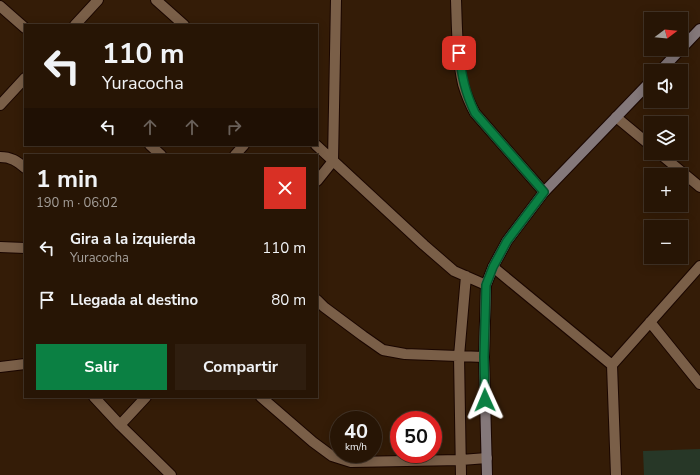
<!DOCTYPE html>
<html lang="es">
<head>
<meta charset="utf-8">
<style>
  :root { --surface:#271505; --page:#2f1e0f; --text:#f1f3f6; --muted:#a49f9a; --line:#433427; --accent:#0b8043 }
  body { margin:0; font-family:"Nunito Sans",sans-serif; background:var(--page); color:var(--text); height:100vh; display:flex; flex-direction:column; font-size:15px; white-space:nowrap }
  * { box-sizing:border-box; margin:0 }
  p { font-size:13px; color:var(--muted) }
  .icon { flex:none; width:22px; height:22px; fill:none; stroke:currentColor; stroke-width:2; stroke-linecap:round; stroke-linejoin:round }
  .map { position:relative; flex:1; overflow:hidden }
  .sheet { position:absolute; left:24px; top:154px; width:294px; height:244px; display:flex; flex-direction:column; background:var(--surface); border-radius:0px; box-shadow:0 2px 10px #0003,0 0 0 1px var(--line) }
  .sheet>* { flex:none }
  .guide { position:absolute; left:24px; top:24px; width:294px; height:122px; border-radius:0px; box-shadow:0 2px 10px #0003,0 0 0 1px var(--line); background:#271505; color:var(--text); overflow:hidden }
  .needle { width:26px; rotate:74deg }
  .buttons { position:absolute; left:644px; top:12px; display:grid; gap:8px }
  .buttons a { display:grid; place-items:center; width:44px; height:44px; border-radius:0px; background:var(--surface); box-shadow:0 2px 10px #0003,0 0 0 1px var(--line); font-size:20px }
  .speed { position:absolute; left:330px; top:411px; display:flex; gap:8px; font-size:20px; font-weight:700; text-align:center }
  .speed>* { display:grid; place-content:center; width:52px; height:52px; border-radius:50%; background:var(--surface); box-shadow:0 2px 10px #0003,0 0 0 1px var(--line); line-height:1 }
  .speed small { font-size:10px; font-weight:400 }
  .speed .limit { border:6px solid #d22; background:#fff; color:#111 }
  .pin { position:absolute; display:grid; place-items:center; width:34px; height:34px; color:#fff; margin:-17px; border-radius:8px; box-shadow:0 2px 6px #0006 }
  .me { position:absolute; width:44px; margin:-22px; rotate:359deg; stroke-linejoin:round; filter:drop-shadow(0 0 3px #0008) }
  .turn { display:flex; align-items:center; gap:14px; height:84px; padding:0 12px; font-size:18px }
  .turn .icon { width:52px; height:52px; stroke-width:2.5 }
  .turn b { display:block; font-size:28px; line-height:34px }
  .lanes { display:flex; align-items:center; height:38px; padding:0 12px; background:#0003; justify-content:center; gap:20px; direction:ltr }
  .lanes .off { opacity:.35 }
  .round { display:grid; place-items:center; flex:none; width:42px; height:42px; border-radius:0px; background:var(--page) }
  .head { display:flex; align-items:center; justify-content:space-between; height:68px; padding:0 12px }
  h1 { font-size:24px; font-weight:700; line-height:30px }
  .button { display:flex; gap:8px; margin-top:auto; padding:8px 12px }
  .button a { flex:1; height:46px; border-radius:0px; background:var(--accent); color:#fff; font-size:16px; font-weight:700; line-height:46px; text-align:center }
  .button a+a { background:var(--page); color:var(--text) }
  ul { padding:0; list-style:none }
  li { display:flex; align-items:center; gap:12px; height:52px; padding:0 12px }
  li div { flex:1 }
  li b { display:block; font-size:15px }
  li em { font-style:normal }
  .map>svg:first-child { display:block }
  .green { fill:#273727 }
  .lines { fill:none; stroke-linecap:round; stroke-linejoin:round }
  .minor-casing { stroke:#1a0600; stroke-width:12 }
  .secondary-casing { stroke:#1a0600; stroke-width:12 }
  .minor { stroke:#7a5f48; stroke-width:10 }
  .secondary { stroke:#84787a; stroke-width:10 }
  .route-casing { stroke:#07532c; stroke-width:10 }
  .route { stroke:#0b8043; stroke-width:7 }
</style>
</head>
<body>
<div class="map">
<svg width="700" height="475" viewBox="0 0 700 475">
  <rect width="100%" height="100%" fill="#341c07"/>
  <path class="green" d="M700,449V475H644L643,451Z"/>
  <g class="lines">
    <g class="minor-casing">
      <path id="minor" d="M156,0L184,25
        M456,0C457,28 457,57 463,84C466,94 470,104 475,113L544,192
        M0,6L25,28
        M75,25L98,0
        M0,105L25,78
        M616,117L651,146
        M150,145L161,155
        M316,145L424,245L454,271L486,285
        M659,153L700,187
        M235,155L244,145
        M0,157C11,157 17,161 25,168
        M317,181L333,161L336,0
        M0,247L25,248
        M493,267L612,365
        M317,300L324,307L363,336L383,350L405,354L484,357
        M650,322L700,384
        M0,367L25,364
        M94,397L120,425L171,475
        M261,397L313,442L332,456L351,462L461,460L487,458
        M120,425L146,397
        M461,475L459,356L466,276
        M616,475L612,365L700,266"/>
    </g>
    <g class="secondary-casing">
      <path id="secondary" d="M660,71L700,29
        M487,475L484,357L486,285L493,267L507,241L544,192L651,81"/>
    </g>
    <use href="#minor" class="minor"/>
    <use href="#secondary" class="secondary"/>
  </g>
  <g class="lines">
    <g class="route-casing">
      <path id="route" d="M459,53C462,77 465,92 475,113L544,192L507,241L493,267L486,285L484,357L485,400"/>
    </g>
    <use href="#route" class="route"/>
  </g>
</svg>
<div class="buttons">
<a><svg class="needle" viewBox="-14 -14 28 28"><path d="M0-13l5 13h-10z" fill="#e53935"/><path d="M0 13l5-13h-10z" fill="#a49f9a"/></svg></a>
<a><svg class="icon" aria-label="sound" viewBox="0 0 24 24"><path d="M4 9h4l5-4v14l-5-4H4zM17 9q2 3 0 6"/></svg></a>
<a><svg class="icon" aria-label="layers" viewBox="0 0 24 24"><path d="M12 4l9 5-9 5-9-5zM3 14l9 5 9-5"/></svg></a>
<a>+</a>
<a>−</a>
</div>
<div class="speed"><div>40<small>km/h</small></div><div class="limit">50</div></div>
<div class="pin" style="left:459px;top:53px;background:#d93025"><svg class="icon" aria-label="arrive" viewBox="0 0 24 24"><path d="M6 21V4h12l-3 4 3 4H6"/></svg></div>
<svg class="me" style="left:485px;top:400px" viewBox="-20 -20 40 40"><path d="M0-17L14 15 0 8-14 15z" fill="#0b8043" stroke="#fff" stroke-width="4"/></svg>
<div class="guide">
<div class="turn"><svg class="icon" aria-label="left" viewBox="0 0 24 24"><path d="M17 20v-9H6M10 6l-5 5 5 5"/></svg><div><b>110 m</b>Yuracocha</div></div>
<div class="lanes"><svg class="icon" aria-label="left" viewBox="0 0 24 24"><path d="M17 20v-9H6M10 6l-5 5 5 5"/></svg><svg class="icon off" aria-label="ahead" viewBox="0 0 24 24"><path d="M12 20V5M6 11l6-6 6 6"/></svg><svg class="icon off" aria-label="ahead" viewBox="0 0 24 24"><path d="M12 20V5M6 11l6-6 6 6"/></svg><svg class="icon off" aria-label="right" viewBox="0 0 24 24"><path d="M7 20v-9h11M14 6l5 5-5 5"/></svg></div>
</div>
<section class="sheet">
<div class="head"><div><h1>1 min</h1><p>190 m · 06:02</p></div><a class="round" style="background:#d93025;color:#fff"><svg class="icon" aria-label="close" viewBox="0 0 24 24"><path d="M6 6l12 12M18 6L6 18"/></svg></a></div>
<ul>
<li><svg class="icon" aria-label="left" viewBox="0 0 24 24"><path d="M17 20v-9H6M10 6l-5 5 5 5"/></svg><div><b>Gira a la izquierda</b><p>Yuracocha</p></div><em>110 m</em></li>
<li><svg class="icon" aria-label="arrive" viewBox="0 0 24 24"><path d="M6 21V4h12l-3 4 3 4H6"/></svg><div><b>Llegada al destino</b></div><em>80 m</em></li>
</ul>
<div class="button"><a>Salir</a><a>Compartir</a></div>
</section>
</div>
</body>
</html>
